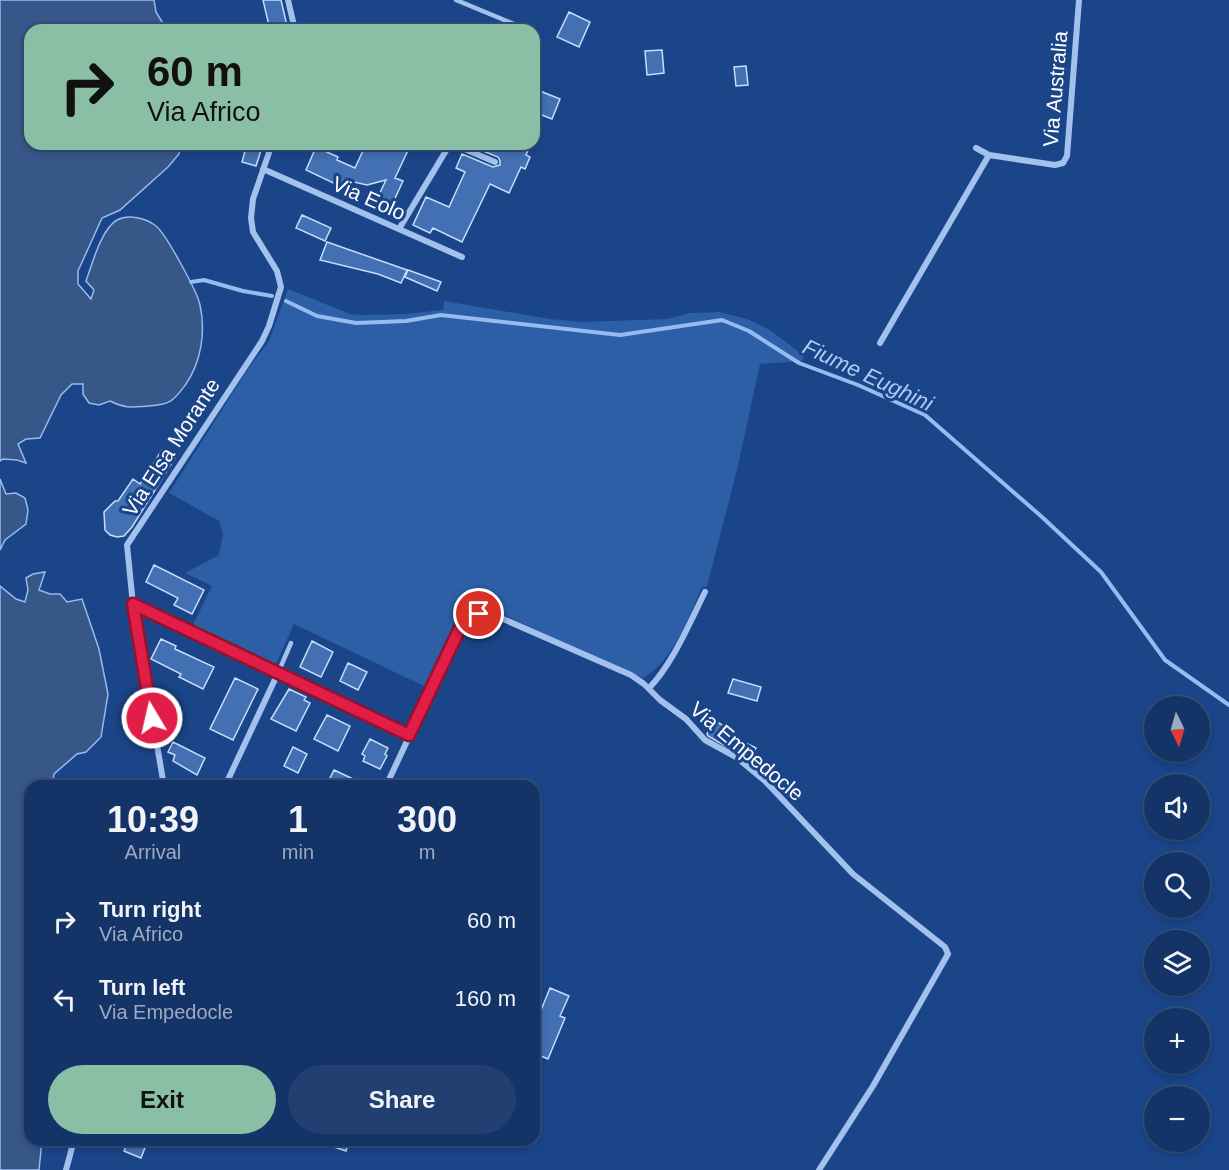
<!DOCTYPE html>
<html lang="en">
<head>
<meta charset="utf-8">
<style>
  :root { --surface:#143467; --page:#213f70; --text:#f1f3f6; --muted:#9daac0; --line:#334f7b; --accent:#8abfa5 }
  body { margin:0; font-family:Helvetica,sans-serif; background:var(--page); color:var(--text); height:100vh; display:flex; flex-direction:column; font-size:22px; white-space:nowrap }
  * { box-sizing:border-box; margin:0 }
  p { font-size:20px; color:var(--muted) }
  .icon { flex:none; width:33px; height:33px; fill:none; stroke:currentColor; stroke-width:2; stroke-linecap:round; stroke-linejoin:round }
  .map { position:relative; flex:1; overflow:hidden }
  .side { position:absolute; left:24px; top:780px; width:516px; height:366px; display:flex; flex-direction:column; background:var(--surface); border-radius:18px; box-shadow:0 3px 9px #0003,0 0 0 2px var(--line) }
  .side>* { flex:none }
  .hud { position:absolute; left:24px; top:24px; width:516px; height:126px; border-radius:18px; box-shadow:0 3px 9px #0003,0 0 0 2px var(--line); background:#8abfa5; color:#111; overflow:hidden }
  .needle { width:39px; rotate:175deg }
  .controls { position:absolute; left:1144px; top:696px; display:grid; gap:12px }
  .controls a { display:grid; place-items:center; width:66px; height:66px; border-radius:50%; background:var(--surface); box-shadow:0 3px 9px #0003,0 0 0 2px var(--line); font-size:30px }
  .pin { position:absolute; display:grid; place-items:center; width:51px; height:51px; color:#fff; margin:-26px; border:3px solid #fff; border-radius:50%; box-shadow:0 2px 6px #0007 }
  .me { position:absolute; width:66px; margin:-33px; rotate:351deg; stroke-linejoin:round; filter:drop-shadow(0 0 4px #0008) }
  .turn { display:flex; align-items:center; gap:21px; height:126px; padding:0 24px; font-size:27px }
  .turn .icon { width:78px; height:78px; stroke-width:2.5 }
  .turn b { display:block; font-size:42px; line-height:51px }
  .eta { display:flex; justify-content:space-evenly; align-items:center; height:102px; text-align:center }
  .eta b { font-size:36px; font-weight:700; line-height:42px }
  .button { display:flex; gap:12px; margin-top:auto; padding:12px 24px }
  .button a { flex:1; height:69px; border-radius:36px; background:var(--accent); color:#111; font-size:24px; font-weight:700; line-height:69px; text-align:center }
  .button a+a { background:var(--page); color:var(--text) }
  ul { padding:0; list-style:none }
  li { display:flex; align-items:center; gap:18px; height:78px; padding:0 24px }
  li div { flex:1 }
  li b { display:block; font-size:22px }
  li em { font-style:normal }
  .map>svg:first-child { display:block }
  .green { fill:#2d5fa7 }
  .water { fill:#375789; stroke:#95bbef; stroke-width:1.5 }
  .lines { fill:none; stroke-linecap:round; stroke-linejoin:round }
  .stream { stroke:#95bbef; stroke-width:4 }
  .building { fill:#4270b2; stroke:#c8dcf9; stroke-width:1.5 }
  .lane { stroke:#a3c1ed; stroke-width:4.5 }
  .street { stroke:#a3c1ed; stroke-width:6 }
  .route-casing { stroke:#92132f; stroke-width:15 }
  .route { stroke:#e11d48; stroke-width:10 }
  .labels { text-anchor:middle; dominant-baseline:central; stroke-width:6; stroke-linejoin:round; paint-order:stroke }
  .street-label { font-size:21px; fill:#fff; stroke:#1a4589 }
  .water-label { font-size:22px; font-style:italic; fill:#aecbf4; stroke:#1a4589 }
</style>
</head>
<body>
<div class="map">
<svg width="1229" height="1170" viewBox="0 0 1229 1170">
  <rect width="100%" height="100%" fill="#1a4589"/>
  <path class="green" d="M288,289L350,314L365,315L405,314L443,310L444,301L550,319L582,322L667,319L690,313L719,312L747,319L770,330L804,356L802,361L760,364L737,470L707,586L701,588C690,617 671,663 643,678L567,645L507,616L483,609L476,610L464,617L428,688L294,624L275,666L192,627L212,586L185,573L219,555L223,534L219,521L169,493L246,372L269,341Z"/>
  <path class="water" d="M0,0H154L156,12L167,30H30V144H180L179,154L168,167L120,210L102,218L78,271V284L91,299L94,290L86,281C92,265 101,229 117,220C128,214 146,218 156,226C166,234 197,291 200,305C206,332 201,362 186,384C174,400 171,405 149,406C132,407 126,409 110,401L99,405L89,403L83,394V384H72L61,395L40,438L26,439L18,444L26,463L17,460L3,459L0,461Z
    M0,479L6,494L16,493L25,498L28,510L26,524L5,540L0,550Z
    M45,572L39,590L50,594H60L67,602L82,599L99,649L108,694L101,737L86,752L77,754L54,774L52,786H30V1140H42L39,1170H0V586L16,599L25,602L28,590L26,578L33,574Z"/>
  <g class="lines">
    <path class="stream" d="M191,282L204,280L243,291L272,296
      M286,301L317,316L356,323L406,321L441,315L620,335L722,320L749,331L799,363L858,385L925,415L1042,517L1101,572L1165,660L1229,705"/>
  </g>
  <path class="building" d="M263,0H281L288,30H270Z
    M569,12L590,22L579,47L557,37Z
    M662,50L664,73L647,75L645,51Z
    M746,66L748,85L736,86L734,67Z
    M540,91L560,99L552,119L534,112V105Z
    M247,144H263L256,166L242,162Z
    M366,144H411L395,178L403,181L391,207L376,201L386,180L367,185L350,181L346,189L306,170L316,147L338,157L337,160L355,168Z
    M472,144H531L526,155L530,157L525,169L521,167L509,193L490,184L462,242L433,228L430,233L413,225L426,197L449,207L465,172L456,168L462,154L493,167L500,165V161L498,157L471,146Z
    M302,215L331,228L325,241L296,228Z
    M327,242L407,270L401,283L378,274L320,260Z
    M408,270L441,282L437,291L405,277Z
    M162,450L175,458L132,527L124,536L117,537L110,535L105,530L104,512L115,501H118L133,479L140,484Z
    M154,565L204,590L192,614L174,605L178,598L146,582Z
    M161,639L176,646L175,649L214,667L203,689L179,677L181,674L151,659Z
    M312,641L333,652L321,677L300,667Z
    M348,663L367,672L358,690L340,681Z
    M235,678L258,689L233,740L210,729Z
    M733,679L761,687L757,701L728,693Z
    M289,689L306,697L304,700L310,703L296,731L271,719Z
    M327,715L350,726L338,751L314,739Z
    M713,720L732,730L729,735L756,748L751,761L708,736L707,734Z
    M370,739L388,748L385,754L387,756L380,769L363,761L365,756L362,754Z
    M173,742L205,758L197,775L173,761L175,755L168,752Z
    M293,747L307,754L298,773L284,766Z
    M334,770L368,786H326Z
    M550,988L569,996L560,1016L565,1018L548,1059L534,1053V1013L539,1015Z
    M129,1140H148L141,1158L124,1151Z
    M319,1140H349L346,1151L319,1142Z"/>
  <g class="lines">
    <path class="lane" d="M456,0L514,24
      M278,673L291,643"/>
    <path class="street" d="M288,0L295,30
      M453,144L495,162
      M976,148L989,155L1055,165L1063,163L1067,156L1079,0
      M263,169L462,257
      M399,229L450,144
      M880,343L989,155
      M133,605L409,735
      M649,688C672,665 690,622 705,592
      M164,786L133,605L127,545L262,341L269,326L281,287L277,271L253,232L251,218L253,199L272,144
      M225,786L278,673
      M386,786L460,628L469,617L479,614L494,615L631,675L644,684L660,700L686,719L705,740L736,757L765,781L853,874L945,947L948,954L873,1086L819,1170
      M66,1170L74,1140"/>
  </g>
  <g class="lines">
    <g class="route-casing">
      <path id="route" d="M152,718L133,604L409,735L460,628L469,617L479,614"/>
    </g>
    <use href="#route" class="route"/>
  </g>
  <g class="labels">
    <g class="street-label">
      <text transform="translate(1055 89) rotate(-85)">Via Australia</text>
      <text transform="translate(369 198) rotate(24)">Via Eolo</text>
      <text transform="translate(171 447) rotate(-57)">Via Elsa Morante</text>
      <text transform="translate(747 751) rotate(40)">Via Empedocle</text>
    </g>
    <g class="water-label">
      <text transform="translate(868 375) rotate(25)">Fiume Eughini</text>
    </g>
  </g>
</svg>
<div class="controls">
<a><svg class="needle" viewBox="-14 -14 28 28"><path d="M0-13l5 13h-10z" fill="#e53935"/><path d="M0 13l5-13h-10z" fill="#9daac0"/></svg></a>
<a><svg class="icon" aria-label="sound" viewBox="0 0 24 24"><path d="M4 9h4l5-4v14l-5-4H4zM17 9q2 3 0 6"/></svg></a>
<a><svg class="icon" aria-label="search" viewBox="0 0 24 24"><circle cx="10" cy="10" r="6"/><path d="M15 15l6 6"/></svg></a>
<a><svg class="icon" aria-label="layers" viewBox="0 0 24 24"><path d="M12 4l9 5-9 5-9-5zM3 14l9 5 9-5"/></svg></a>
<a>+</a>
<a>−</a>
</div>
<div class="pin" style="left:479px;top:614px;background:#d93025"><svg class="icon" aria-label="arrive" viewBox="0 0 24 24"><path d="M6 21V4h12l-3 4 3 4H6"/></svg></div>
<svg class="me" style="left:152px;top:718px" viewBox="-20 -20 40 40"><circle r="17" fill="#e11d48" stroke="#fff" stroke-width="3"/><path d="M0-11L8 9 0 5-8 9z" fill="#fff"/></svg>
<div class="hud">
<div class="turn"><svg class="icon" aria-label="right" viewBox="0 0 24 24"><path d="M7 20v-9h11M14 6l5 5-5 5"/></svg><div><b>60 m</b>Via Africo</div></div>
</div>
<section class="side">
<div class="eta">
<div><b>10:39</b><p>Arrival</p></div>
<div><b>1</b><p>min</p></div>
<div><b>300</b><p>m</p></div>
</div>
<ul>
<li><svg class="icon" aria-label="right" viewBox="0 0 24 24"><path d="M7 20v-9h11M14 6l5 5-5 5"/></svg><div><b>Turn right</b><p>Via Africo</p></div><em>60 m</em></li>
<li><svg class="icon" aria-label="left" viewBox="0 0 24 24"><path d="M17 20v-9H6M10 6l-5 5 5 5"/></svg><div><b>Turn left</b><p>Via Empedocle</p></div><em>160 m</em></li>
</ul>
<div class="button"><a>Exit</a><a>Share</a></div>
</section>
</div>
</body>
</html>
